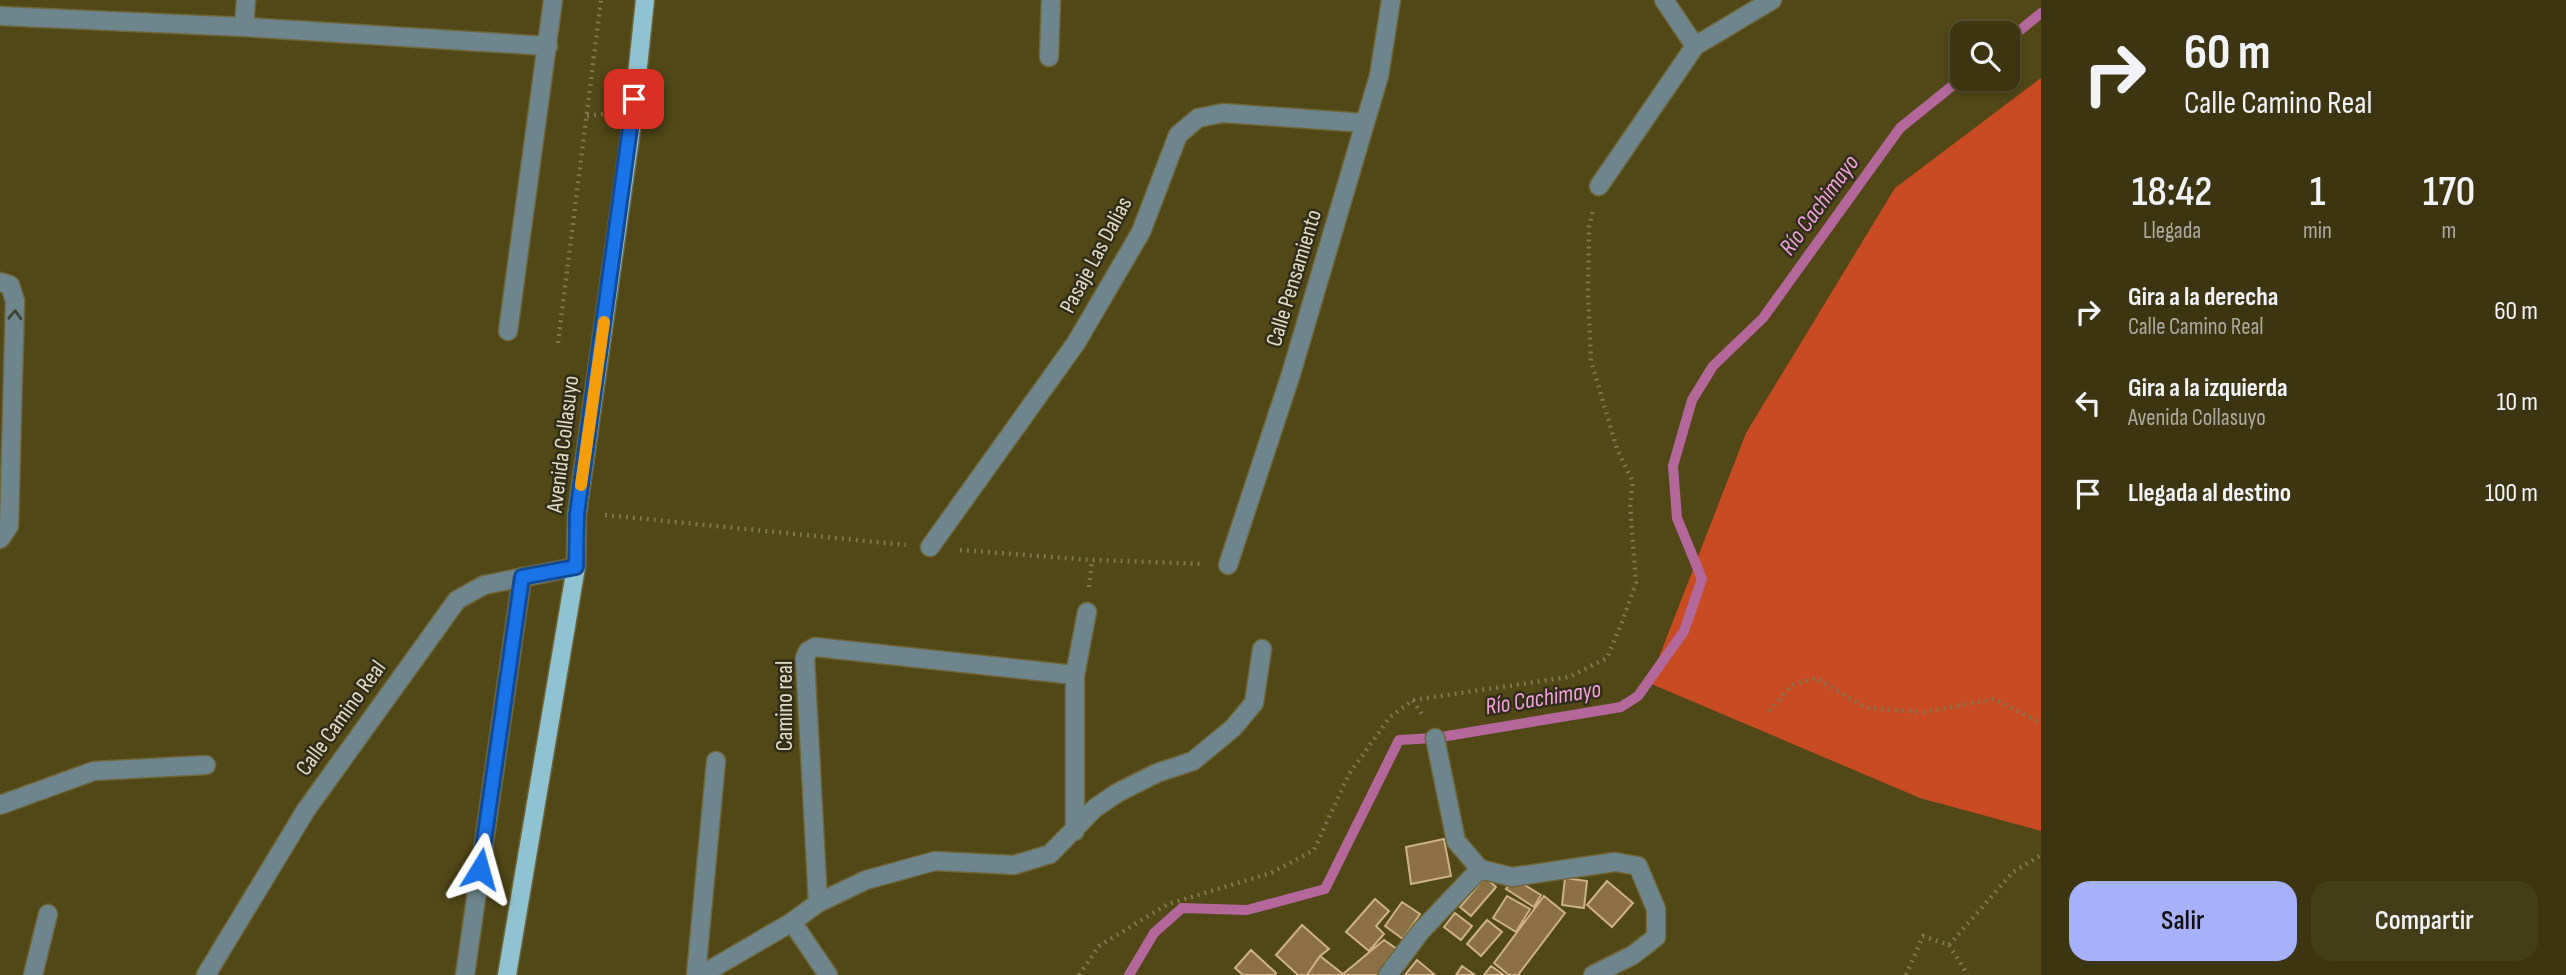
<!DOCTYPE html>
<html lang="es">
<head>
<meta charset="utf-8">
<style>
  :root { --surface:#3d3511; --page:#443d1a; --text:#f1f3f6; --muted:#adab9f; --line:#565031; --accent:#a6b1fc }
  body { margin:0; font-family:"Sofia Sans Condensed",sans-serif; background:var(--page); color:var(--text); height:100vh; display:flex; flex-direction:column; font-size:26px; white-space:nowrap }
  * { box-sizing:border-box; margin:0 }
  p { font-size:23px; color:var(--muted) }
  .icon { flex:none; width:38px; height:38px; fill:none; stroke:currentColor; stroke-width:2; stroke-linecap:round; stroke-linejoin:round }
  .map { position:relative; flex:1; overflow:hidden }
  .side { display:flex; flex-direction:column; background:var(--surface); width:525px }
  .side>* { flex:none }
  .hud { background:#3d3511; color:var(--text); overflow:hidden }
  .fabs { position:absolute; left:1950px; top:21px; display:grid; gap:14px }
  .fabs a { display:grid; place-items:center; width:70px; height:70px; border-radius:14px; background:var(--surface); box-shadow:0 4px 10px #0003,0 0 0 2px var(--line); font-size:35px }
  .pin { position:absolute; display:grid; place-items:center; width:60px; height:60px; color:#fff; margin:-30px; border-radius:14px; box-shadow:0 4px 10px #0006 }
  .me { position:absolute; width:77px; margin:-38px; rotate:8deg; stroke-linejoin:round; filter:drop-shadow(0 0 5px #0008) }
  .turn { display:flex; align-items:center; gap:24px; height:147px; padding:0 28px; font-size:32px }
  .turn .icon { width:91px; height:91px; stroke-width:2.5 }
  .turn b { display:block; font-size:49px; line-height:60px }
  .eta { display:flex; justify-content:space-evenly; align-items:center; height:119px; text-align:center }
  .eta b { font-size:42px; font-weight:600; line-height:49px }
  .cta { display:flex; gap:14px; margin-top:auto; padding:14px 28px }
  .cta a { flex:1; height:80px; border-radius:21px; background:var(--accent); color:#111; font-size:28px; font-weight:600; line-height:80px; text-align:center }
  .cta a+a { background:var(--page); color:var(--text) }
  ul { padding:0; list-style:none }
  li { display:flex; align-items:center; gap:21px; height:91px; padding:0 28px }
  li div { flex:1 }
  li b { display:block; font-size:26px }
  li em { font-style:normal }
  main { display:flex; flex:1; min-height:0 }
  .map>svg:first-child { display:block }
  .forest { fill:#c94b22 }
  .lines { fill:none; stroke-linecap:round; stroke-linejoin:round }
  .stream { stroke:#b3679a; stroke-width:10 }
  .building { fill:#8b7046; stroke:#ceb186; stroke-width:2 }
  .minor-casing { stroke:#6e653a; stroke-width:21 }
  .major-casing { stroke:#6e653a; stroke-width:21 }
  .path { stroke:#7e764d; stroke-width:4.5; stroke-dasharray:2 5; stroke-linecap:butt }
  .minor { stroke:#6d868d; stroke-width:18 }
  .major { stroke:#90c3d1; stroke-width:18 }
  .oneway { stroke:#404336 }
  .route-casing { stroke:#114b97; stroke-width:18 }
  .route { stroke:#1a73e8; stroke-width:12 }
  .slow { stroke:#f59e0b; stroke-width:12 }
  .labels { text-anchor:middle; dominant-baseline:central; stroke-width:5; stroke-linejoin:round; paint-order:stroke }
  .street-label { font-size:23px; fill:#e3ddc5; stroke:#312d19 }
  .water-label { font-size:24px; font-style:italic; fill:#f1a1db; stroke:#312d19 }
</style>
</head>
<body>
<main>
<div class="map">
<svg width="2041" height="975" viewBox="0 0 2041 975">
  <rect width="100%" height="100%" fill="#514717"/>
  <path class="forest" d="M2041,78V831L1920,798L1649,683L1746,433L1895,188Z"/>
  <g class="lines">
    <path class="stream" d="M2007,41L2041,13
      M1129,975L1154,933L1182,908L1247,910L1325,889L1399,740L1435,738L1621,707L1638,696L1684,631L1702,579L1677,518L1673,466L1692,400L1713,366L1763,318L1900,128L1962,78"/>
  </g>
  <path class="building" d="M1444,839L1451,876L1411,884L1406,847Z
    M1485,877L1496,887L1471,916L1460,907Z
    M1513,878L1541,895L1534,907L1506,889Z
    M1565,878L1587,881L1584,908L1562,905Z
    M1607,881L1633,903L1612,927L1587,905Z
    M1507,896L1530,909L1516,932L1493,918Z
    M1544,896L1565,913L1518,975H1509L1494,963Z
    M1375,899L1389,911L1376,926L1384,934L1369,951L1346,932Z
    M1402,902L1420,914L1403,939L1385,926Z
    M1455,913L1472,926L1461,940L1444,927Z
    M1487,920L1502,932L1481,956L1467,944Z
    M1302,925L1329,949L1320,956L1307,975H1298L1276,955Z
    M1384,940L1400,951L1384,975H1307L1320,956L1343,974Z
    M1251,950L1276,973L1274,975H1243L1235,968Z
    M1417,960L1435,975H1405Z
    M1462,966L1475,975H1456Z
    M1491,966L1504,975H1484Z"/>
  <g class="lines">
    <g class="minor-casing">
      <path id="minor" d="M0,16L244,27L548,46
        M244,27L246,0
        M1695,46L1772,0
        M1049,57L1051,0
        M1599,186L1695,46L1664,0
        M0,282L10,285L15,301L9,526L0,539
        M508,331L553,0
        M930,547L1076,343L1141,232L1178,135L1198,118L1223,113L1365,123
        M1228,565L1291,374L1365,123L1379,76L1391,0
        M1435,738L1456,841L1480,869L1512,877L1615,862L1638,866L1656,909V937L1633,955L1593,975
        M0,805L94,771L206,765
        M1075,831V675L1087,612
        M818,903L805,658L808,651L815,647L1075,675
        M792,922L828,975
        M33,975L48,914
        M206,975L306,810L457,600L484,585L576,567
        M465,975L522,577
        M696,975L716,761
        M701,975L792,922L818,903L866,880L935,861L1014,865L1050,854L1095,808L1117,793L1157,773L1193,761L1233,728L1254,703L1262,649
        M1388,975L1421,931L1480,869"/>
    </g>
    <g class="major-casing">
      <path id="major" d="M507,975L576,567L577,514L632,123L645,0"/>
    </g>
    <path class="path" d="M587,116L610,113
      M558,343L601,0
      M605,515L906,545
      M960,550L1092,560L1203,564
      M1089,587L1092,560
      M1413,700L1569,677L1607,658L1622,622L1636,583L1630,504L1633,482L1617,449L1591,361L1588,293L1589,227L1593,210
      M1769,711L1792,685L1816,678L1866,708L1924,712L1994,699L2041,723
      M1949,945L2013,872L2041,855
      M1079,975L1099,946L1168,904L1271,873L1314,850L1349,774L1390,717L1413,700L1424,718
      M1906,975L1923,936L1949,945L1968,975"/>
    <use href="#minor" class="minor"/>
    <use href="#major" class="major"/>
  </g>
  <defs><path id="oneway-chevron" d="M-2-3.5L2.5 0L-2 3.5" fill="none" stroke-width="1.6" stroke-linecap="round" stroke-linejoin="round" transform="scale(1.75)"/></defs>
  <use class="oneway" href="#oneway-chevron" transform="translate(15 315) rotate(-87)"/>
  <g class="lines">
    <g class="route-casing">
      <path id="route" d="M480,869L522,577L576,567L577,514L634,99"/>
    </g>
    <use href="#route" class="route"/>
    <path class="slow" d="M581,485L604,322"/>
  </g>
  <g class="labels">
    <g class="street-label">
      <text transform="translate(1096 255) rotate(-62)">Pasaje Las Dalias</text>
      <text transform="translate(1294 278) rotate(-73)">Calle Pensamiento</text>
      <text transform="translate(563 444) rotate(-83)">Avenida Collasuyo</text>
      <text transform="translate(785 706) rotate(-90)">Camino real</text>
      <text transform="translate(341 718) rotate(-54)">Calle Camino Real</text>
    </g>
    <g class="water-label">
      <text transform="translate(1819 205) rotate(-54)">Río Cachimayo</text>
      <text transform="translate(1543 698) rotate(-9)">Río Cachimayo</text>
    </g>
  </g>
</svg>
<div class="fabs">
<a><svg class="icon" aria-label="search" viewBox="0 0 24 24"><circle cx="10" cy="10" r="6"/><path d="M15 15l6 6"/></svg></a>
</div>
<div class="pin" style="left:634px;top:99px;background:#d93025"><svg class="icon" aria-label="arrive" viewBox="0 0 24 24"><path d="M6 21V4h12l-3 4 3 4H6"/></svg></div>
<svg class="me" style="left:480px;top:869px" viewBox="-20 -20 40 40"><path d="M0-17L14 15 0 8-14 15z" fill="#1a73e8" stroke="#fff" stroke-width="4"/></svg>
</div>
<section class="side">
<div class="hud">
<div class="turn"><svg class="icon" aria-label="right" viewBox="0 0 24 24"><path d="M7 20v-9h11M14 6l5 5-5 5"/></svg><div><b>60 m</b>Calle Camino Real</div></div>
</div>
<div class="eta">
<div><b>18:42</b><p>Llegada</p></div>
<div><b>1</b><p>min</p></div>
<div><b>170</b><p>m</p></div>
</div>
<ul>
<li><svg class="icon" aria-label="right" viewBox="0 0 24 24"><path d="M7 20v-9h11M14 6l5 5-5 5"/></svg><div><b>Gira a la derecha</b><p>Calle Camino Real</p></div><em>60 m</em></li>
<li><svg class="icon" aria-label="left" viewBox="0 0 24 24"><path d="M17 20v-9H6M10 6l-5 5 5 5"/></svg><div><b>Gira a la izquierda</b><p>Avenida Collasuyo</p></div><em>10 m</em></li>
<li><svg class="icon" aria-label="arrive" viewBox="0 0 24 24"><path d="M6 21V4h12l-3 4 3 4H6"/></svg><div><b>Llegada al destino</b></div><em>100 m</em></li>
</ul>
<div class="cta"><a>Salir</a><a>Compartir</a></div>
</section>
</main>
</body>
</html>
